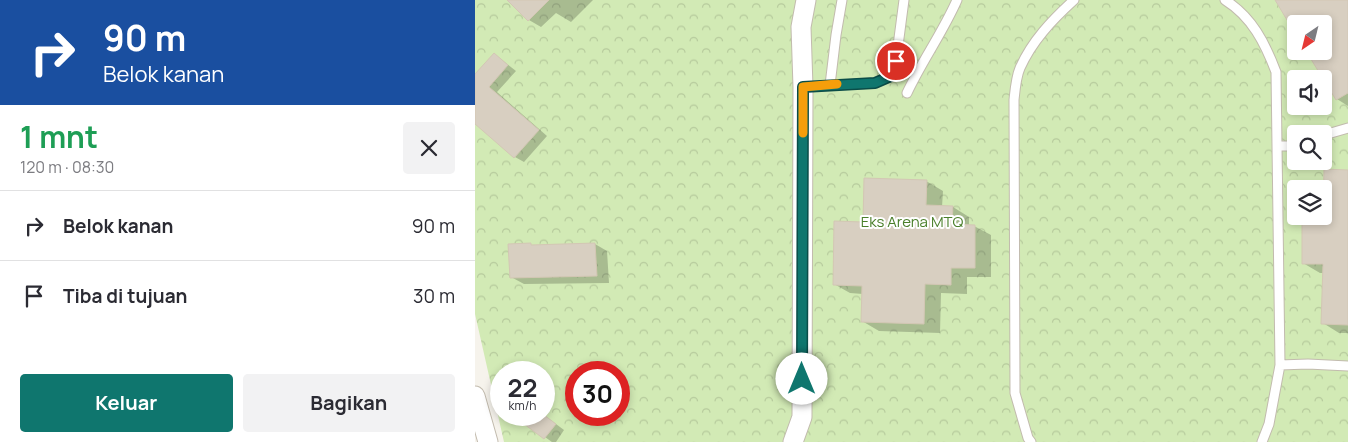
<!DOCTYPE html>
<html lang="id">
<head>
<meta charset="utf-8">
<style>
  :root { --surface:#fff; --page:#f2f2f3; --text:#2b2b33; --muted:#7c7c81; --line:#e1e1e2; --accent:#0f766e }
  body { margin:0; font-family:Manrope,sans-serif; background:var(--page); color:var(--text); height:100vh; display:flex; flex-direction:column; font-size:19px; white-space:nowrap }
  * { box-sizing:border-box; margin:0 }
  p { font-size:16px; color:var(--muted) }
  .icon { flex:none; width:28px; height:28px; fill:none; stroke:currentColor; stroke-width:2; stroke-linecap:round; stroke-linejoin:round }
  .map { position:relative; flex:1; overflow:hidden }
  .side { display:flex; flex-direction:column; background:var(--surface); width:475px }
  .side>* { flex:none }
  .banner { background:#1a4fa0; color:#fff; overflow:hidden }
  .needle { width:32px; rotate:215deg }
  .fabs { position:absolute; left:812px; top:15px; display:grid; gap:10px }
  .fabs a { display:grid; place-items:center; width:45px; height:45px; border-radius:5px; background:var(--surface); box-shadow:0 2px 8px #0003; font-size:25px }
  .speed { position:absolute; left:15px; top:361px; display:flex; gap:10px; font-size:25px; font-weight:700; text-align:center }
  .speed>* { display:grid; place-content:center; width:65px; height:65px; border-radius:50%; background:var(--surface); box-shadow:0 2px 8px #0003; line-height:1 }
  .speed small { font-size:12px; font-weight:400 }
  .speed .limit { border:8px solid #d22; background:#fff; color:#111 }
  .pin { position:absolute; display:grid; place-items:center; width:42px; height:42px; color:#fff; margin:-21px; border:2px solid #fff; border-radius:50%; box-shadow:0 1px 5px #0007 }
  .me { position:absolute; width:55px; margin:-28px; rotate:0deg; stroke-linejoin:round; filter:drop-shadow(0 0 4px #0008) }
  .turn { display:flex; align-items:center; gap:18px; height:105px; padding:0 20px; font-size:22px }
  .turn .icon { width:65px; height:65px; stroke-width:2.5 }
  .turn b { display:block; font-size:35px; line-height:42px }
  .round { display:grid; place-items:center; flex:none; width:52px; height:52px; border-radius:5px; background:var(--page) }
  .headline { display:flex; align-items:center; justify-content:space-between; height:85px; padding:0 20px }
  h1 { font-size:30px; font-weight:700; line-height:38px; color:#1e9e55 }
  .primary-button { display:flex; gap:10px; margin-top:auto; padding:10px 20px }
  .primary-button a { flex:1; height:58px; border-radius:5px; background:var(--accent); color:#fff; font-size:20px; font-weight:700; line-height:58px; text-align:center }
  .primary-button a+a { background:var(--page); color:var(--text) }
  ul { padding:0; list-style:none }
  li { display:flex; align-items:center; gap:15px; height:70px; padding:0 20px; border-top:1px solid var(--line) }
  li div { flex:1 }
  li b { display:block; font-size:19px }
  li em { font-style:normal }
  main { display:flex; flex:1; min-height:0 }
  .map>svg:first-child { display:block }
  .forest { fill:url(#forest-crowns); fill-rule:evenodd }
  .shadow { fill:#0003 }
  .building { fill:#d8cfc1; stroke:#d3c7b4 }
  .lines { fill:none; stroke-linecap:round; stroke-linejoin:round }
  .lane-casing { stroke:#c2bbae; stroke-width:11 }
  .street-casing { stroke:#c2bbae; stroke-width:21 }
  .lane { stroke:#fff; stroke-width:9 }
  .street { stroke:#fff; stroke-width:19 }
  .route-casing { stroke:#0a4d48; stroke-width:12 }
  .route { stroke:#0f766e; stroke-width:9 }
  .slow { stroke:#f59e0b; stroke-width:9 }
  .labels { text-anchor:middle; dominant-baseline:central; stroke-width:4; stroke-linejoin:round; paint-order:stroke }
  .park-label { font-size:15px; fill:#4a7f2a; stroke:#fff }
</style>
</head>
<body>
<main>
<section class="side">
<div class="banner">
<div class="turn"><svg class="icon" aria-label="right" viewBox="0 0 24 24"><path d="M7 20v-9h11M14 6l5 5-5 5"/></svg><div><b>90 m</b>Belok kanan</div></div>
</div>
<div class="headline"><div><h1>1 mnt</h1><p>120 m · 08:30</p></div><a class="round"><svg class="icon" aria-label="close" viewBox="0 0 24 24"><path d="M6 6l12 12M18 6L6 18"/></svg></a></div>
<ul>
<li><svg class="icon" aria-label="right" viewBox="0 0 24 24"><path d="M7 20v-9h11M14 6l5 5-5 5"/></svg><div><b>Belok kanan</b></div><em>90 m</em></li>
<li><svg class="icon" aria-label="arrive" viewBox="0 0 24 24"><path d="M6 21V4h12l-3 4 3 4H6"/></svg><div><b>Tiba di tujuan</b></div><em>30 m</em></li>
</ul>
<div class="primary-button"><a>Keluar</a><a>Bagikan</a></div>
</section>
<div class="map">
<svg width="873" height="442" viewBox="0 0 873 442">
  <defs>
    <pattern id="forest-crowns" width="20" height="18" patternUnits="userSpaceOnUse" patternTransform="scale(1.25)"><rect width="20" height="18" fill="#d2eab5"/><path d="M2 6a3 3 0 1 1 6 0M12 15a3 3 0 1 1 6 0" fill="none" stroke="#b6ca9c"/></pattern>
  </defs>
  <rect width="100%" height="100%" fill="#f6f3ec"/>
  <path class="forest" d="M0,0H873V442H29L0,314ZM821,24H849V51H821ZM821,79H849V106H821ZM821,134H849V161H821ZM821,189H849V216H821ZM26,372H69V415H26ZM101,372H144V415H101Z"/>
  <path class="shadow" d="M34,0H118L96,22L81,13L66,27L54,20Z
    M802,0H873V106L862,99L849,51V24H821V32Z
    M19,54L41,71L22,92L72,136L49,162L40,157L0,123V77Z
    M851,170L873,171V333H864L848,323L849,273H845L828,263L849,225Z
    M451,181L468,191L467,207H478L494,217V226H499L516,235V277H492V294L466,293L465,333L404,331L387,321L388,294L375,293L359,284L389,224Z
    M55,244L58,246L120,244L132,251L134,283L49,284L36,277Z
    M39,415H69L89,430L81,442H77Z"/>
  <path class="building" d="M32,0H74L53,21Z
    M800,0H873V93L861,100L831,51H849V24H821V35Z
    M19,53L33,65L14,87L64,130L39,158L0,124V74Z
    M849,169L873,170V325L846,324L848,264H827V223H848Z
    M389,178L452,180L451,205L478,206L477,224L500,225V268H476V285L450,284L449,324L386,322L387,286L358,285L359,221L388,222Z
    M56,243V245L120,243L122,276L35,278L33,244Z
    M37,415H69L81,424L69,439Z"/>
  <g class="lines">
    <g class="lane-casing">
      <path id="lane" d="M750,0C777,17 790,43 801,72L805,365L794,424L787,442
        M355,85L361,35L367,0
        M328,87L400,83L415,76L421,61L429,0
        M432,93C447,61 468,32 482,0
        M849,135L873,128
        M803,146H813L821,144
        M805,365L833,364L873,366
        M556,442L553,438L540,393L539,100C540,90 541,77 545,68C557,41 577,20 599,0"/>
    </g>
    <g class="street-casing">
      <path id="street" d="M0,396L13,442
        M318,442L327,417L328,87L326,27L331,0"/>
    </g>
    <use href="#lane" class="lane"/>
    <use href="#street" class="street"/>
  </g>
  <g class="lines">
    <g class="route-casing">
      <path id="route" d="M327,379L328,87L400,83L416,76L421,61"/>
    </g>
    <use href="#route" class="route"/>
    <path class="slow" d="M328,133V87L362,84"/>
  </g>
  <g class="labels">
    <g class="park-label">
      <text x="437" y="221">Eks Arena MTQ</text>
    </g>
  </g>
</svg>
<div class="fabs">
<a><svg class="needle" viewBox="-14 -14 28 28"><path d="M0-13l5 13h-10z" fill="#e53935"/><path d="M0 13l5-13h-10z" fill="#7c7c81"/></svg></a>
<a><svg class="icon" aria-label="sound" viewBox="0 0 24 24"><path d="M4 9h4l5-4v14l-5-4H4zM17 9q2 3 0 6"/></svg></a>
<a><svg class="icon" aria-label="search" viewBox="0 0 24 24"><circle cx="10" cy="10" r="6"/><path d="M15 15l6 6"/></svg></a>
<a><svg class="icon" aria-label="layers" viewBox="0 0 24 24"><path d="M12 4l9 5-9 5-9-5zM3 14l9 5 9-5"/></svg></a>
</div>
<div class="speed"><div>22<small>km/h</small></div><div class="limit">30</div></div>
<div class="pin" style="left:421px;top:61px;background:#d93025"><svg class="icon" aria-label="arrive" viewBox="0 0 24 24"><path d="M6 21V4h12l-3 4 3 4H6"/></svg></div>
<svg class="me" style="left:327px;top:379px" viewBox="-20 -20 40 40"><circle r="19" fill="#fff"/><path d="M0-13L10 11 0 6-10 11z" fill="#0f766e"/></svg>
</div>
</main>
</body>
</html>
